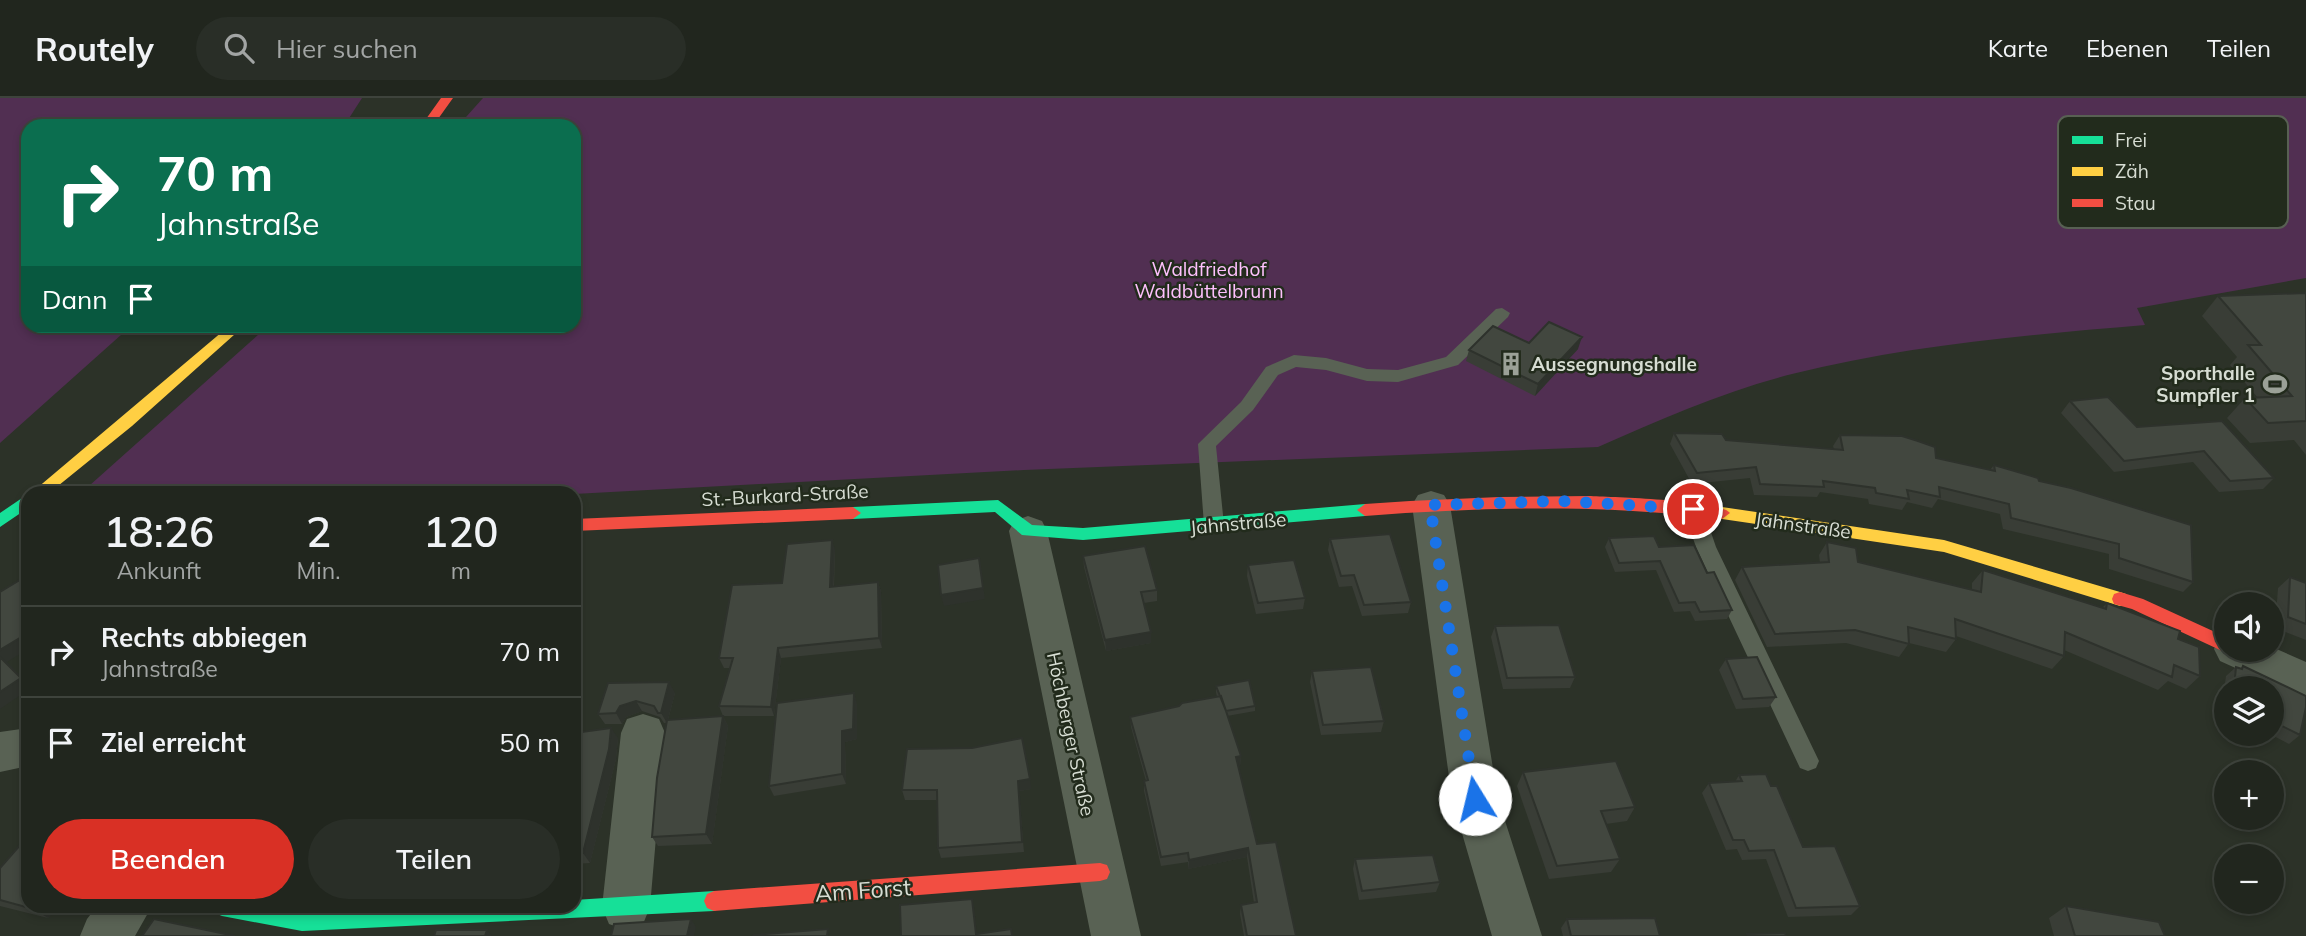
<!DOCTYPE html>
<html lang="de">
<head>
<meta charset="utf-8">
<style>
  :root { --surface:#21261e; --page:#292e27; --text:#f1f3f6; --muted:#a2a5a4; --line:#3e433c; --accent:#d93025 }
  body { margin:0; font-family:Mulish,sans-serif; background:var(--page); color:var(--text); height:100vh; display:flex; flex-direction:column; font-size:26px; white-space:nowrap }
  * { box-sizing:border-box; margin:0 }
  p { font-size:23px; color:var(--muted) }
  .icon { flex:none; width:38px; height:38px; fill:none; stroke:currentColor; stroke-width:2; stroke-linecap:round; stroke-linejoin:round }
  .map { position:relative; flex:1; overflow:hidden }
  .drawer { position:absolute; left:21px; top:388px; width:560px; height:427px; display:flex; flex-direction:column; background:var(--surface); border-radius:21px; box-shadow:0 4px 10px #0003,0 0 0 2px var(--line) }
  .drawer>* { flex:none }
  .guide { position:absolute; left:21px; top:21px; width:560px; height:214px; border-radius:21px; box-shadow:0 4px 10px #0003,0 0 0 2px var(--line); background:#0b6e4f; color:#fff; overflow:hidden }
  .controls { position:absolute; left:2214px; top:494px; display:grid; gap:14px }
  .controls a { display:grid; place-items:center; width:70px; height:70px; border-radius:50%; background:var(--surface); box-shadow:0 4px 10px #0003,0 0 0 2px var(--line); font-size:35px }
  .pin { position:absolute; display:grid; place-items:center; width:60px; height:60px; color:#fff; margin:-30px; border:4px solid #fff; border-radius:50%; box-shadow:0 2px 7px #0007 }
  .me { position:absolute; width:77px; margin:-38px; rotate:351deg; stroke-linejoin:round; filter:drop-shadow(0 0 5px #0008) }
  .turn { display:flex; align-items:center; gap:24px; height:147px; padding:0 21px; font-size:32px }
  .turn .icon { width:91px; height:91px; stroke-width:2.5 }
  .turn b { display:block; font-size:49px; line-height:60px }
  .then { display:flex; align-items:center; height:66px; padding:0 21px; background:#0003; gap:14px; font-size:26px }
  .eta { display:flex; justify-content:space-evenly; align-items:center; height:119px; text-align:center }
  .eta b { font-size:42px; font-weight:600; line-height:49px }
  .button { display:flex; gap:14px; margin-top:auto; padding:14px 21px }
  .button a { flex:1; height:80px; border-radius:42px; background:var(--accent); color:#fff; font-size:28px; font-weight:600; line-height:80px; text-align:center }
  .button a+a { background:var(--page); color:var(--text) }
  ul { padding:0; list-style:none }
  li { display:flex; align-items:center; gap:21px; height:91px; padding:0 21px; border-top:2px solid var(--line) }
  li div { flex:1 }
  li b { display:block; font-size:26px }
  li em { font-style:normal }
  header { display:flex; align-items:center; gap:42px; box-sizing:border-box; height:98px; padding:0 35px; background:var(--surface); border-bottom:2px solid var(--line) }
  header strong { font-size:33px }
  nav { display:flex; gap:38px; margin-inline-start:auto; font-size:24px }
  .search { width:490px; height:63px; background:var(--page); display:flex; align-items:center; gap:18px; box-sizing:border-box; padding:0 24px; border-radius:38px; color:var(--muted); font-size:26px }
  .map>svg:first-child { display:block }
  .green { fill:#512f52 }
  .lines { fill:none; stroke-linecap:round; stroke-linejoin:round }
  .lane { fill:#596254; fill-rule:evenodd }
  .street { fill:#596254; fill-rule:evenodd }
  .fast { fill:#16e098; fill-rule:evenodd }
  .slow { fill:#ffcf43; fill-rule:evenodd }
  .jam { fill:#f24e42; fill-rule:evenodd }
  .wall { fill:#393d36 }
  .shaded-wall { fill:#2e322c }
  .building { fill:#42473f; stroke:#2e322c; stroke-width:2 }
  .route { stroke:#1a73e8; stroke-width:12; stroke-dasharray:0 21.6 }
  .labels { text-anchor:middle; dominant-baseline:central; stroke-width:5; stroke-linejoin:round; paint-order:stroke }
  .park-label { font-size:19px; fill:#fec0fd; stroke:#222b1c }
  .poi-label { font-size:19px; font-weight:bold; fill:#d7ddd3; stroke:#222b1c; text-anchor:start }
  .street-label { font-size:19px; fill:#d7ddd3; stroke:#222b1c }
  .near-street-label { font-size:23px; fill:#d7ddd3; stroke:#222b1c }
  .key { fill:#222b1c; stroke:#586053; stroke-width:2 }
  .key-label { font-size:19px; fill:#d7ddd3 }
</style>
</head>
<body>
<header>
<strong>Routely</strong>
<div class="search"><svg class="icon" aria-label="search" viewBox="0 0 24 24"><circle cx="10" cy="10" r="6"/><path d="M15 15l6 6"/></svg>Hier suchen</div>
<nav><a>Karte</a><a>Ebenen</a><a>Teilen</a></nav>
</header>
<div class="map">
<svg width="2306" height="838" viewBox="0 0 2306 838">
  <rect width="100%" height="100%" fill="#2c3228"/>
  <path class="green" d="M0,0H362L344,28H28V228H131L0,345Z
    M483,0H2306V180L2137,210L2145,227C2027,237 1908,247 1792,276C1725,293 1661,321 1598,349L1024,372L574,396H80L268,228H574V28H458Z"/>
  <g class="lines">
    <path class="lane" d="M1502,210L1510,215L1508,219L1458,267L1398,284L1367,283L1326,272L1296,269L1278,277L1253,312L1216,348L1224,427L1221,432L1214,434L1207,432L1204,427L1198,346L1241,304L1266,269L1294,257L1326,260L1367,271L1398,272L1446,259L1496,211Z
      M1693,404L1700,406L1703,411L1716,449L1819,663L1816,670L1808,673L1800,670L1696,449L1683,411L1686,406Z"/>
    <path class="street" d="M1431,393L1444,397L1450,407L1498,701L1542,838H1492L1452,701L1412,407L1418,397Z
      M1028,418L1042,423L1047,433L1141,838H1091L1009,433L1014,423Z
      M2226,537V551H2272V549L2306,564V602L2220,563L2214,551L2220,539Z
      M643,616L659,621L665,635L650,809L643,826L626,832L609,826L602,809L621,635L627,621Z
      M28,630V668L0,674V634Z
      M97,808H152L135,838H80L87,821Z"/>
    <path class="fast" d="M28,396V410L0,429V415Z
      M998,402L1032,427L1083,430L1365,406L1373,412L1365,418L1083,442L1022,437L995,414L853,421L845,415L853,409Z
      M714,793L721,796L724,803L721,810L714,813L302,833L222,818L215,815L212,808H276L302,813L414,808H574V802Z"/>
    <path class="slow" d="M229,228H244L132,328L48,396H30Z
      M1722,409L1944,442L2120,494L2126,496L2128,501L2126,506L2120,508L1944,454L1722,421L1714,415Z"/>
    <path class="jam" d="M441,0H453L433,28H421Z
      M1589,398C1610,399 1721,402 1730,415L1722,421C1603,406 1485,409 1365,418L1357,412L1365,406L1410,403L1499,399Z
      M853,409L861,415L853,421L574,433V421Z
      M2120,494L2143,501L2226,539V551L2232,552L2226,554L2220,552L2132,511L2114,506L2112,501L2114,496Z
      M1100,765L1107,767L1110,774L1107,781L1100,783L714,813L707,810L704,803L707,796L714,793Z"/>
  </g>
  <path class="wall" d="M2306,195V357L2294,342L2250,345L2227,320L2245,300H2258L2230,267L2237,259L2202,218L2218,198Z
    M1529,245L1578,251L1535,298L1466,263L1469,252Z
    M2070,303L2137,329L2274,380L2263,391L2219,394L2193,364L2114,374L2061,315Z
    M1674,335L1726,342L1834,351L1833,348L1840,337L1936,360L1990,372L1994,367L2039,383L2193,484L2183,494L2109,471V456L2003,431L2000,416L1938,401L1932,410L1907,404L1902,412L1869,406L1868,401L1820,394L1817,399L1754,397L1750,380L1692,386L1670,346Z
    M1609,440L1659,449L1707,475L1732,512L1727,521L1695,523L1690,513L1674,514L1656,472L1615,474L1605,449Z
    M1330,441L1411,504L1408,515L1362,518L1352,488L1339,489L1328,452Z
    M1827,444L1858,464L1972,492V485L1983,472L2102,510L2107,505L2178,541L2200,578L2186,591L2168,583L2158,592L2064,552V558L2052,571L1956,538V541L1946,554L1909,545L1899,559L1846,545L1767,549L1735,482L1742,469L1820,465L1819,457Z
    M835,452L834,488L878,484L881,494L882,550L781,560L774,618H723L719,608L730,570H724L719,560L782,485Z
    M1083,458L1157,492V503L1144,505L1151,545L1106,553L1084,469Z
    M1248,467L1305,500L1303,511L1256,516L1247,478Z
    M2290,479L2306,485V542L2275,530L2278,490Z
    M1495,528L1575,579L1570,590L1503,591L1491,539Z
    M1726,561L1776,599L1769,609L1736,611L1719,572Z
    M2243,568L2306,598V609L2300,637L2289,646L2268,635H2272V590H2226V615L2221,613L2226,578L2236,569L2241,571Z
    M1312,573L1384,623L1381,634L1321,637L1310,584Z
    M608,585L675,595L668,622L723,618L728,628L712,746L658,748L652,739L667,625H664L660,619L642,613L626,619L622,626H605L598,616Z
    M1216,588L1255,608V613L1227,618L1241,658L1240,668H1238L1257,746L1296,838H1244L1240,816L1241,807L1254,805L1247,759L1188,771V764L1161,768L1144,693V683H1146L1131,629L1130,619L1217,599L1216,594Z
    M857,606V641L845,644L846,686L774,698L769,688Z
    M574,635L618,640L616,661L590,765L574,766Z
    M1523,674L1635,709L1627,723L1606,726L1620,761L1611,774L1549,781L1517,688Z
    M1739,677L1771,688L1803,749L1860,808L1851,817L1788,819L1766,761L1742,762L1737,751L1726,752L1702,695L1709,685L1735,684Z
    M1031,691L1019,693L1024,754L941,760L938,750L937,702H905L902,692Z
    M1355,761L1440,784L1436,794L1359,802L1353,771Z
    M0,770L58,808L48,820L0,808Z
    M2066,808L2165,838H2054L2049,820Z
    M1567,821L1660,838H1563L1561,830Z"/>
  <path class="shaded-wall" d="M1582,239L1578,251L1535,298L1538,286Z
    M832,442L835,452L833,498L830,489Z
    M979,460L985,501L944,508L941,497Z
    M878,484L881,494L882,550L879,540Z
    M1151,534V545L1106,553L1105,542Z
    M28,535V551L7,564L28,585V592L0,611V552Z
    M778,550L781,560L774,618L771,609Z
    M669,584L675,595L667,625L661,615Z
    M854,595L857,606V641L845,644L846,686L842,676V633Z
    M636,603L642,613L626,619L622,626L616,615L620,608Z
    M723,618L728,628L712,746L706,736Z
    M611,630L618,640L616,661L590,765L583,755Z
    M1241,658L1240,668L1235,669L1236,659Z
    M1030,681L1031,691L1019,693L1024,754L1018,683Z
    M1248,750L1247,759L1188,771L1189,762Z
    M972,801L974,809L977,838H976Z
    M36,808H58L48,820L33,811Z
    M691,821L696,829L694,838H687Z
    M487,832L492,838H485Z"/>
  <path class="building" d="M2306,195V323L2268,325L2245,300L2292,298L2248,247H2261L2218,198Z
    M1549,224L1582,239L1538,286L1469,252L1493,228L1529,245Z
    M2108,299L2137,329L2222,323L2274,380L2230,383L2204,353L2124,363L2070,303Z
    M1674,335L1722,336L1726,342L1843,352L1840,337L1902,338L1918,343L1935,349L1936,360L1995,373L1994,367L2038,380L2039,383L2071,390L2191,427L2193,484L2119,460V446L2011,420L2009,406L1939,389L1940,399L1907,392L1909,401L1876,395L1875,390L1823,383L1824,389L1760,386L1756,369L1697,375Z
    M1390,436L1411,504L1364,507L1354,477L1341,478L1330,441Z
    M1654,438L1659,449L1694,447L1707,475L1714,474L1732,512L1700,514L1695,504L1679,505L1660,463L1619,465L1609,440Z
    M832,442L830,489L878,484L879,540L778,550L771,609L719,608L733,560H719L732,487L782,485L787,446Z
    M1827,444L1856,450L1858,464L1981,494L1983,472L2106,511L2107,505L2180,533L2178,541L2199,549L2200,578L2174,567L2172,579L2065,534L2064,558L1955,521L1956,541L1908,529L1909,546L1855,532L1775,536L1742,469L1829,464Z
    M1145,448L1157,492L1141,494L1151,534L1105,542L1083,458Z
    M979,460L983,490L941,497L938,467Z
    M1294,462L1305,500L1258,505L1248,467Z
    M28,477V535L0,552V494Z
    M2290,479L2306,485V526L2288,519Z
    M1559,527L1575,579L1507,580L1495,528Z
    M0,559L21,580L0,594Z
    M1757,559L1776,599L1743,601L1726,561Z
    M2243,568L2306,598V609L2300,637L2272,623V590H2234L2236,569L2242,571Z
    M1371,569L1384,623L1323,627L1312,573Z
    M1249,582L1255,608L1226,613L1216,588Z
    M669,584L661,615H658L654,608L636,603L620,608L616,615L598,616L608,585Z
    M854,595L853,631L842,633V676L769,688L777,605Z
    M1221,598L1241,658L1236,659L1257,746L1276,744L1296,838H1247L1241,807L1257,804L1248,750L1189,762L1188,755L1161,759L1144,683L1148,682L1130,619L1179,608L1182,605Z
    M723,618L706,736L652,739L657,680L667,622Z
    M611,630L609,651L583,755L574,756V635Z
    M1022,640L1030,681L1018,683L1022,744L938,750L937,692H902L907,651L972,650Z
    M1616,663L1635,709L1601,713L1620,761L1557,768L1523,674Z
    M1766,676L1771,688H1777L1803,749L1835,748L1860,808L1796,810L1774,752L1749,753L1744,742H1733L1709,685L1742,683L1739,677Z
    M28,738V808H36L33,811L0,802V770Z
    M1433,757L1440,784L1362,793L1355,761Z
    M972,801L976,836L1011,831L1012,838H901L900,807Z
    M2066,808L2159,824L2165,838H2075Z
    M1655,820L1660,838H1571L1567,821Z
    M154,821L235,838H142Z
    M691,821L687,838H611L614,826Z
    M828,831L827,838H753L754,837Z
    M436,832H487L485,838H434Z
    M1785,835L1786,838H1748L1747,836Z"/>
  <g class="lines">
    <path class="route" d="M1475,701L1430,407L1562,403L1693,411"/>
  </g>
  <defs>
    <g id="building-bare" transform="scale(1.89)"><path d="M-4-6H4V6H1V3H-1V6H-4ZM-2.5-4.3h1.7v1.8h-1.7ZM.8-4.3h1.7v1.8H.8ZM-2.5-1h1.7V.8h-1.7ZM.8-1h1.7V.8H.8Z" fill="#9ba197" stroke="#222b1c" stroke-width="2.5" paint-order="stroke"/></g>
    <g id="stadium-bare" transform="scale(1.89)"><path d="M0-5a6.5 5 0 1 0 0 10a6.5 5 0 1 0 0-10ZM-3.5-1.8h7v3.6h-7Z" fill="#9ba197" stroke="#222b1c" stroke-width="2.5" paint-order="stroke"/></g>
  </defs>
  <g fill-rule="evenodd">
    <use href="#building-bare" x="1511" y="266"/>
    <use href="#stadium-bare" x="2275" y="286"/>
  </g>
  <g class="labels">
    <g class="park-label">
      <text x="1209" y="171">Waldfriedhof<tspan x="1209" dy="22">Waldbüttelbrunn</tspan></text>
    </g>
    <g class="poi-label">
      <text x="1531" y="266">Aussegnungshalle</text>
      <text x="2255" y="275" text-anchor="end">Sporthalle<tspan x="2255" dy="22">Sumpfler 1</tspan></text>
    </g>
    <g class="street-label">
      <text transform="translate(785 397) rotate(-3)">St.-Burkard-Straße</text>
      <text transform="translate(1238 425) rotate(-5)">Jahnstraße</text>
      <text transform="translate(1803 427) rotate(8)">Jahnstraße</text>
      <text transform="translate(1071 636) rotate(78)">Höchberger Straße</text>
    </g>
    <g class="near-street-label">
      <text transform="translate(863 792) rotate(-4)">Am Forst</text>
    </g>
  </g>
  <rect x="2058" y="18" width="230" height="112" rx="10" class="key"/>
  <rect x="2072" y="38" width="31" height="8" fill="#16e098"/>
  <rect x="2072" y="69" width="31" height="9" fill="#ffcf43"/>
  <rect x="2072" y="101" width="31" height="8" fill="#f24e42"/>
  <g class="key-label">
    <text x="2115" y="49">Frei</text>
    <text x="2115" y="80">Zäh</text>
    <text x="2115" y="112">Stau</text>
  </g>
</svg>
<div class="controls">
<a><svg class="icon" aria-label="sound" viewBox="0 0 24 24"><path d="M4 9h4l5-4v14l-5-4H4zM17 9q2 3 0 6"/></svg></a>
<a><svg class="icon" aria-label="layers" viewBox="0 0 24 24"><path d="M12 4l9 5-9 5-9-5zM3 14l9 5 9-5"/></svg></a>
<a>+</a>
<a>−</a>
</div>
<div class="pin" style="left:1693px;top:411px;background:#d93025"><svg class="icon" aria-label="arrive" viewBox="0 0 24 24"><path d="M6 21V4h12l-3 4 3 4H6"/></svg></div>
<svg class="me" style="left:1475px;top:701px" viewBox="-20 -20 40 40"><circle r="19" fill="#fff"/><path d="M0-13L10 11 0 6-10 11z" fill="#1a73e8"/></svg>
<div class="guide">
<div class="turn"><svg class="icon" aria-label="right" viewBox="0 0 24 24"><path d="M7 20v-9h11M14 6l5 5-5 5"/></svg><div><b>70 m</b>Jahnstraße</div></div>
<div class="then">Dann<svg class="icon" aria-label="arrive" viewBox="0 0 24 24"><path d="M6 21V4h12l-3 4 3 4H6"/></svg></div>
</div>
<section class="drawer">
<div class="eta">
<div><b>18:26</b><p>Ankunft</p></div>
<div><b>2</b><p>Min.</p></div>
<div><b>120</b><p>m</p></div>
</div>
<ul>
<li><svg class="icon" aria-label="right" viewBox="0 0 24 24"><path d="M7 20v-9h11M14 6l5 5-5 5"/></svg><div><b>Rechts abbiegen</b><p>Jahnstraße</p></div><em>70 m</em></li>
<li><svg class="icon" aria-label="arrive" viewBox="0 0 24 24"><path d="M6 21V4h12l-3 4 3 4H6"/></svg><div><b>Ziel erreicht</b></div><em>50 m</em></li>
</ul>
<div class="button"><a>Beenden</a><a>Teilen</a></div>
</section>
</div>
</body>
</html>
